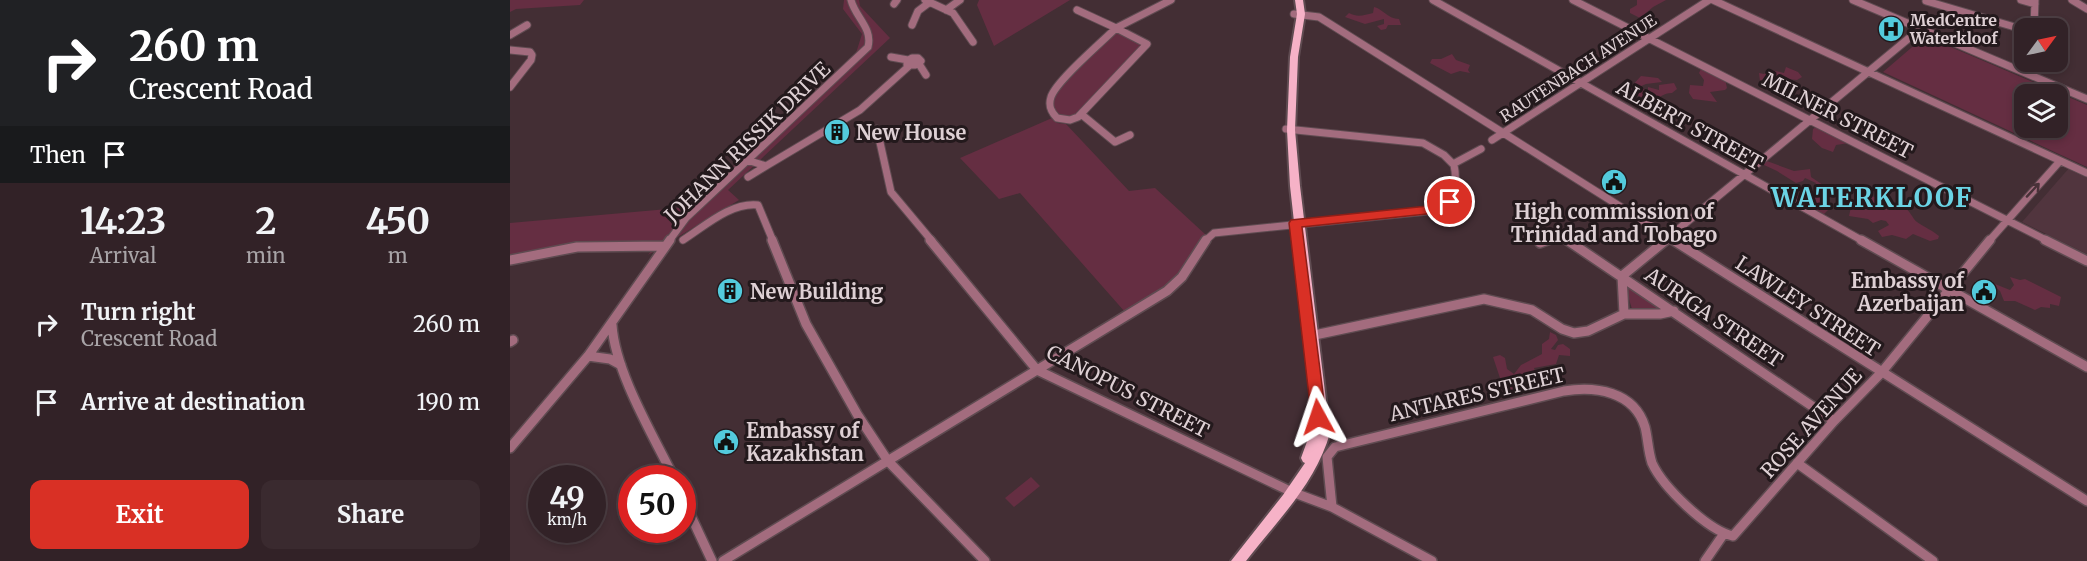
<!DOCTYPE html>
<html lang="en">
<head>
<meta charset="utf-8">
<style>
  :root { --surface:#322227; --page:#3a2a2f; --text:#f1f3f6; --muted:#a8a4a7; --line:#4d3f44; --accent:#d93025 }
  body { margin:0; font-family:Merriweather,serif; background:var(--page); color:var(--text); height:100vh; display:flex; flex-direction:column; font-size:22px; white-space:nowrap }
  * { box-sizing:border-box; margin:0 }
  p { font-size:20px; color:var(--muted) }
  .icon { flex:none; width:33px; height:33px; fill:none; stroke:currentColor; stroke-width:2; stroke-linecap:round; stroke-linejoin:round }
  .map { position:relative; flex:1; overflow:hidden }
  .sheet { display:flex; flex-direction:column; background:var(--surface); width:510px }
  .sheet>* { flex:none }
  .top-card { background:#202124; color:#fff; overflow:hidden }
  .needle { width:39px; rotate:57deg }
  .fabs { position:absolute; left:1504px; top:18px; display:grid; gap:12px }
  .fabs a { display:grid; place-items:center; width:54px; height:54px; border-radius:12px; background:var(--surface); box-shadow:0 3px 9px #0003,0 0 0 2px var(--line); font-size:30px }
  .speed { position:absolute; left:18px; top:465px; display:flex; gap:12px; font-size:30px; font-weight:700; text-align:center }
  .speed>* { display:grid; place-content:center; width:78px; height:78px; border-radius:50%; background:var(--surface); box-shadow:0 3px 9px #0003,0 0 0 2px var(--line); line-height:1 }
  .speed small { font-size:15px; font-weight:400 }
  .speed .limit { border:9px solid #d22; background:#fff; color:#111 }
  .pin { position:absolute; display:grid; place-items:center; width:51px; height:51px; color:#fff; margin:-26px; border:3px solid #fff; border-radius:50%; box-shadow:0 2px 6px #0007 }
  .me { position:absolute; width:66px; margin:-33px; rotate:355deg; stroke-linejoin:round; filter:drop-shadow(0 0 4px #0008) }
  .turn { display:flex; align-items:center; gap:21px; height:126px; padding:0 30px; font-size:27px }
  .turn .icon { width:78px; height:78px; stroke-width:2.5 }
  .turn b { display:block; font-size:42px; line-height:51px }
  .then { display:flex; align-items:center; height:57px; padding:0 30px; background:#0003; gap:12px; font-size:22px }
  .eta { display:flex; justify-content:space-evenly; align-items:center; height:102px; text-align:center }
  .eta b { font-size:36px; font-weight:700; line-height:42px }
  .button { display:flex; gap:12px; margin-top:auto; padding:12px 30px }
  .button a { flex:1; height:69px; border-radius:12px; background:var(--accent); color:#fff; font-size:24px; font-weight:700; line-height:69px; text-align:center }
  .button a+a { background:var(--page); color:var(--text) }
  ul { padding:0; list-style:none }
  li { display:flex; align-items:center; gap:18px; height:78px; padding:0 30px }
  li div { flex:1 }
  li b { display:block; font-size:22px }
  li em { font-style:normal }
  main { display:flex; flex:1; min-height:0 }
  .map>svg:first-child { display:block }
  .built { fill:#51353e }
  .green { fill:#652e42; fill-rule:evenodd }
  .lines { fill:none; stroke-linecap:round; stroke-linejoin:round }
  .minor-far1-casing { stroke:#5f4b51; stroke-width:9 }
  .minor-casing { stroke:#5f4b51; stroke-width:12 }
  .major-casing { stroke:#5f4b51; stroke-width:4 }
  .minor-far1 { stroke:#a36c7e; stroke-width:7 }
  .minor { stroke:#a36c7e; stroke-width:9 }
  .major { fill:#f6b2c7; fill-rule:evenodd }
  .oneway { stroke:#493239 }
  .route { fill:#d93025; stroke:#8d1f18; stroke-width:1.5 }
  .labels { text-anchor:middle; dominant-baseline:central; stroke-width:6; stroke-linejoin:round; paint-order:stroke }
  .far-poi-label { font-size:16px; font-weight:bold; fill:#ded0d4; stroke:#23191c; text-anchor:start }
  .far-street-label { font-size:16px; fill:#ded0d4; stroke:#23191c }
  .street-label { font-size:20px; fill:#ded0d4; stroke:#23191c }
  .poi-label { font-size:20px; font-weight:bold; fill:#ded0d4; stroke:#23191c; text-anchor:start }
  .district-label { font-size:26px; font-weight:bold; letter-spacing:1.5px; fill:#6bd4e5; stroke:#23191c }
</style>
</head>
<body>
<main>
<section class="sheet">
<div class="top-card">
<div class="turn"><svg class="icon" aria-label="right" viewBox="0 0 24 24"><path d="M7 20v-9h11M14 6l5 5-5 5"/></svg><div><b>260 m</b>Crescent Road</div></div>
<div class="then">Then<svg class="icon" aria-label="arrive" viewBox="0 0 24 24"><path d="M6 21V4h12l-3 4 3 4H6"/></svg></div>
</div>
<div class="eta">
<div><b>14:23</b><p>Arrival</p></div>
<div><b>2</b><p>min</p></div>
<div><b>450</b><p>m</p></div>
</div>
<ul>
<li><svg class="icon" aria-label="right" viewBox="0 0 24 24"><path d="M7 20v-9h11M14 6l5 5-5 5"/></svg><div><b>Turn right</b><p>Crescent Road</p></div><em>260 m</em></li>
<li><svg class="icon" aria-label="arrive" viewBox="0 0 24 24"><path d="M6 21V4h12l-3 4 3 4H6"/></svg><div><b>Arrive at destination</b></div><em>190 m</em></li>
</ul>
<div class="button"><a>Exit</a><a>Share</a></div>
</section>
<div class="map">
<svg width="1577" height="561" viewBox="0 0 1577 561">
  <rect width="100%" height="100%" fill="#432e34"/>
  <path class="built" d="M1560,167L1577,175V254L1512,222Z"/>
  <path class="green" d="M0,0H74L70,5L6,9L0,12Z
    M334,0H349L350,6L380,38L218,190L229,200L138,255L148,242L57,244L0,255V223L169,208L170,205L182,204L346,53L352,34L333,9Z
    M469,0H560L484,46L467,5Z
    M1127,0H1156L1143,7L1130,18L1120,13V9L1127,5Z
    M864,7C873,9 878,19 889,19L891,25H878L876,29L871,30L867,26L874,24V19L855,24L835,17L839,13C848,18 854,15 863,13Z
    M607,30L634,45L564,117L552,119L545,111L542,96Z
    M1415,36L1577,105V167L1373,72ZM1515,94H1548V128H1515Z
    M942,54L946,60L960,65L958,70L960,73L950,71L941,74L920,63L922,59H931Z
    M1276,67L1288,72L1292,77L1287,80L1259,77L1252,82L1250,81L1249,73L1254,74L1261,70L1274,73Z
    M1194,68L1215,79L1217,88L1215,90L1200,92L1207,102L1183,99L1179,93L1180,85L1193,86L1194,80L1189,73L1191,69Z
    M1131,76L1148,78L1152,82L1136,84L1129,87L1138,91V87L1149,90V85L1164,83L1167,89L1162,93C1153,93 1150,98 1143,100C1135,101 1124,93 1119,89Z
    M542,118L547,123L556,124L619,191L645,188L696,235L669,278L615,312L510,193L489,199L450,158Z
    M1307,126L1339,143L1326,145L1323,152L1312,148L1302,139L1303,129Z
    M1254,160L1284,171L1300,169L1301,177L1322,191H1330L1332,196L1314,199L1318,210L1313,215L1294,213L1277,195L1283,194L1300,201L1299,197L1310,193L1304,187L1306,183L1295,178L1293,181L1286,183L1267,171L1252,164Z
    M1342,187L1357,196L1367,197L1386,210L1395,208C1401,212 1402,218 1407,222C1414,227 1422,230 1429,236L1428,239L1420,241L1403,234L1396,239L1382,235L1372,237L1368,231L1379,225L1376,221L1371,220L1363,223L1358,219L1339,216L1341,207L1348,204V197L1341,189Z
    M1500,277L1510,280L1515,279L1551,297L1549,306L1540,304V308L1531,307L1525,310L1505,301H1494L1490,291L1480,282L1500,290L1504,285Z
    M1117,285L1153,310L1122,309L1115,286Z
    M1040,332L1046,335L1048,340L1041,349L1045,350L1048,345L1053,344L1060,349V356L1049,355L1046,364L1024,368L1027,376L1021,378L1015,388L994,390L983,357L990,355L995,358L997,369L1004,374L1011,365L1032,354V344L1039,339Z
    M521,477L530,486L504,507L495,498Z"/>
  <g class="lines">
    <g class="minor-far1-casing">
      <path id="minor-far1" d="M415,0L443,13L463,42
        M923,0L1353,241
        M1063,0L1538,241
        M1203,0L1577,173
        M1343,0L1577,99
        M1511,0L1525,4
        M1562,0L1577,9
        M1416,1L1515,30
        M384,4L387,0
        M436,10L450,0
        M567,10L606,28
        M784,14L809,17L1165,241
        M402,25L408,11L420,2
        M1524,25L1537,28
        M606,28L637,44L568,117L560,120L547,118C541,112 538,106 541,97C546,81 592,42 606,28Z
        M606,28L661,0
        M1524,28L1525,0
        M0,35L17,25
        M1548,35L1553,38
        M0,50L20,52L22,55L21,60L0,87
        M381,57L398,60
        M402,58H408L411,61L405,65H397V61Z
        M409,64L416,75
        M1521,75L1522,62
        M571,114L605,142L620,135
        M367,129L381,192L422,241
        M982,140L1199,0
        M237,160L256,166L350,110L399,66
        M943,164L971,149
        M238,177L256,166
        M173,240C195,226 221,202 248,205L263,241
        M159,241L176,218L358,47C363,28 345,17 341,0
        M695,241L704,233L928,210L937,207C945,195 947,179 944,165L934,155L913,143L776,129
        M1034,241L1049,236L1060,241
        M1154,241L1410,29
        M1479,241L1550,161"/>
    </g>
    <g class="minor-casing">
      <path id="minor" d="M262,240L296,324L347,414L378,461L475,561
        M420,240L527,370L782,492L822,507L922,561
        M1057,240L1324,421
        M1163,240L1577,501
        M1351,240L1577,367
        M1535,240L1577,261
        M1030,243L1038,240
        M0,260L67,247L155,246
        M1114,314H1150L1164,311
        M102,325C105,372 143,435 164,478
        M800,336L974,299L1022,310L1052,329L1064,333L1078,331L1114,314L1112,276L1156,240
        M0,342L3,340
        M78,356L100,359L111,365
        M0,448L78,356L160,240
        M1287,463L1423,561
        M172,497L202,561
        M822,507L817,457L825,447L1054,391C1085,386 1124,391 1135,427C1138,439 1138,451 1142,463C1153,487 1197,530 1223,536L1324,421L1371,373L1480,240
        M213,561L657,291L672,277L696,240
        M1195,561L1213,535"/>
    </g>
    <g class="major-casing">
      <path id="major" d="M785,0H793L795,14L788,57L785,130L790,186L820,433C806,483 767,521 736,561H721L773,495L795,463L793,462L791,458L799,436L802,413L805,409L780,186L777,130L780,57L787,14Z"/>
    </g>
    <use href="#minor-far1" class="minor-far1"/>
    <use href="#minor" class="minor"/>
    <use href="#major" class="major"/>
  </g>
  <defs><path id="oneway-shaft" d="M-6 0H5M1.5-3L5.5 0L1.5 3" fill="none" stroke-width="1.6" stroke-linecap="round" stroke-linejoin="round" transform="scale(1.5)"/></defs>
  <use class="oneway" href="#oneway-shaft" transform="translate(1523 190) rotate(-47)"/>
  <path class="route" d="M940,198L947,202L940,211L936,212L792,227L816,417L813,422L808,424L802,422L779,223L781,220L918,206L932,204Z"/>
  <defs>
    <g id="hospital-disc" transform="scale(1.35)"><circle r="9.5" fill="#53cadc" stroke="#23191c"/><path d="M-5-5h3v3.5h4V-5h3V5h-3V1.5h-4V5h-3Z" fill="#111"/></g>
    <g id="building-disc" transform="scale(1.35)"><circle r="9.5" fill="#53cadc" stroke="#23191c"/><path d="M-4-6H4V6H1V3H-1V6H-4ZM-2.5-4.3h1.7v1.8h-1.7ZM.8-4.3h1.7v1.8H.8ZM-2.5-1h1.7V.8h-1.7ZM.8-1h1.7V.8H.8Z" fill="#111"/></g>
    <g id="civic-disc" transform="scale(1.35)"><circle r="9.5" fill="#53cadc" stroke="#23191c"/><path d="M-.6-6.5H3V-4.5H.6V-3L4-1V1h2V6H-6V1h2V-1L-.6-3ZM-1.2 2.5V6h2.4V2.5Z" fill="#111"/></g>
  </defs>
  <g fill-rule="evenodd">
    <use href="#hospital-disc" x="1381" y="29"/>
    <use href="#building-disc" x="327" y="132"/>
    <use href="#civic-disc" x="1104" y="182"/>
    <use href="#building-disc" x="220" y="291"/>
    <use href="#civic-disc" x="1474" y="292"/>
    <use href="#civic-disc" x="216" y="442"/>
  </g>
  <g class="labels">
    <g class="far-poi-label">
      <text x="1400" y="20">MedCentre<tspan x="1400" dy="18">Waterkloof</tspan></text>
    </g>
    <g class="far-street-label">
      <text transform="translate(1068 68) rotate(-33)">RAUTENBACH AVENUE</text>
    </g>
    <g class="street-label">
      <text transform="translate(1328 115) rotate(27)">MILNER STREET</text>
      <text transform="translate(1180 125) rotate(29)">ALBERT STREET</text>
      <text transform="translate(237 142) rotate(-44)">JOHANN RISSIK DRIVE</text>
      <text transform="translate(1298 306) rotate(33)">LAWLEY STREET</text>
      <text transform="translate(1204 317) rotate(34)">AURIGA STREET</text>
      <text transform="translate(618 391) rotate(27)">CANOPUS STREET</text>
      <text transform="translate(967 394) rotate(-13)">ANTARES STREET</text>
      <text transform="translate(1301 423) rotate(-48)">ROSE AVENUE</text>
    </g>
    <g class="poi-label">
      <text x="346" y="132">New House</text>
      <text x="1104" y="211" text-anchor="middle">High commission of<tspan x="1104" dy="23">Trinidad and Tobago</tspan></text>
      <text x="1454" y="280" text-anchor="end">Embassy of<tspan x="1454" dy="23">Azerbaijan</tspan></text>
      <text x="240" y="291">New Building</text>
      <text x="236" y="430">Embassy of<tspan x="236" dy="23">Kazakhstan</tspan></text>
    </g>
    <g class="district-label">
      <text x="1362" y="197">WATERKLOOF</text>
    </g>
  </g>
</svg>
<div class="fabs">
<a><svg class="needle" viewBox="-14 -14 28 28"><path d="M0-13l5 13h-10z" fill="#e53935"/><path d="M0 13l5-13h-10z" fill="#a8a4a7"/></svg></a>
<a><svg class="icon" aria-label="layers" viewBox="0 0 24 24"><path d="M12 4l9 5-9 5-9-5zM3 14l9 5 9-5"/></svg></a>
</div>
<div class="speed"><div>49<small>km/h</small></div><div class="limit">50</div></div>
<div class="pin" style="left:940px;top:202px;background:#d93025"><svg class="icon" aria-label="arrive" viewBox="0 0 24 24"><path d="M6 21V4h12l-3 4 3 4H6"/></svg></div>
<svg class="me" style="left:808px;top:417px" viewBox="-20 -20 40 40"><path d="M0-17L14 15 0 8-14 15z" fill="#d93025" stroke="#fff" stroke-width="4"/></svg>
</div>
</main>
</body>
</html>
